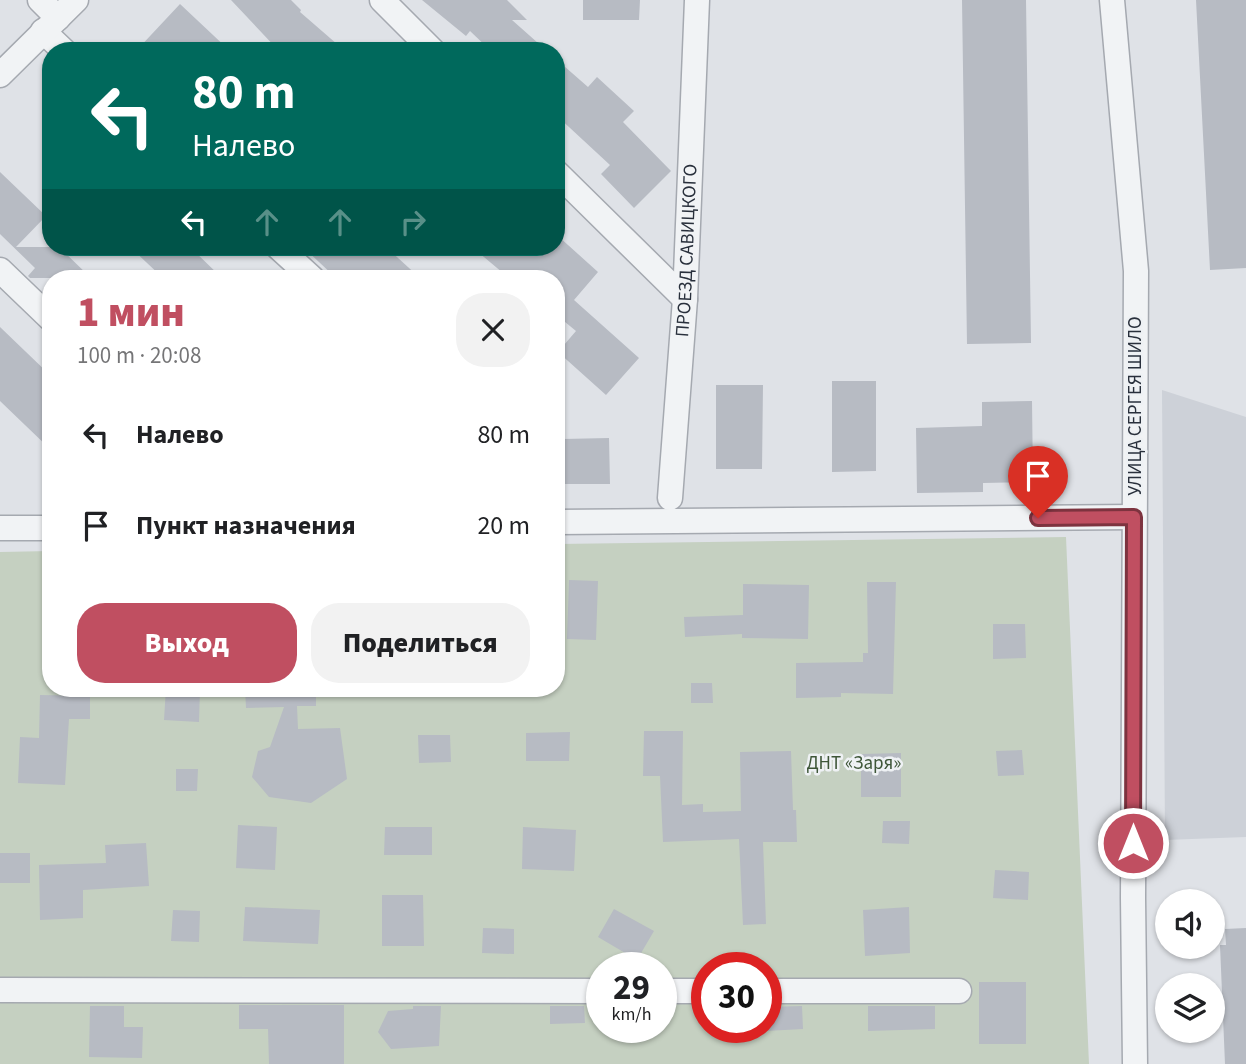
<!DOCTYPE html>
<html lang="ru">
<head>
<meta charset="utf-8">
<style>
  :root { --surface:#fff; --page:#f2f2f2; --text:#202124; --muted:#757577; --accent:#c04f61 }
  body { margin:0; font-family:"Source Sans 3",sans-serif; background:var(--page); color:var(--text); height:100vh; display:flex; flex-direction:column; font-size:26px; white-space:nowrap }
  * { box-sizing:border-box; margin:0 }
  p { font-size:23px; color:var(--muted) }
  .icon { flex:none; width:38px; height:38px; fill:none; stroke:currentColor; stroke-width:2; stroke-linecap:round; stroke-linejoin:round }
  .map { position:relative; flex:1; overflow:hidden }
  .side { position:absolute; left:42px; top:270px; width:523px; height:427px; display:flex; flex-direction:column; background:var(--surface); border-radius:28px; box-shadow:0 2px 5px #0004 }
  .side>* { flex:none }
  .top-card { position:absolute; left:42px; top:42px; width:523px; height:214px; border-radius:28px; box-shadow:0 2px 5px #0004; background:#00695c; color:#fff; overflow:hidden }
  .controls { position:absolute; left:1155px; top:889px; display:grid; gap:14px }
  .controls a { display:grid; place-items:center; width:70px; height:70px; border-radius:50%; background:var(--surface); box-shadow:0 2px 5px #0004; font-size:35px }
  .speed { position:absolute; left:586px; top:952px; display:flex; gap:14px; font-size:35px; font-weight:700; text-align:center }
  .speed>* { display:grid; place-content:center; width:91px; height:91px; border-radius:50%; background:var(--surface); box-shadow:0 2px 5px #0004; line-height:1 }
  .speed small { font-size:18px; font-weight:400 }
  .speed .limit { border:10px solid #d22; background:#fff; color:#111 }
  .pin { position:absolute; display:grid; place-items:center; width:60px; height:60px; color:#fff; margin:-72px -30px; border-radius:50% 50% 50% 0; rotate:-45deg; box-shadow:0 0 7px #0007 }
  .pin .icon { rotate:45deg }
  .me { position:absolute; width:77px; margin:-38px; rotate:0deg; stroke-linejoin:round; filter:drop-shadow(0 0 5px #0008) }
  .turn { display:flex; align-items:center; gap:24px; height:147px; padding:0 35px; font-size:32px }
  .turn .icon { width:91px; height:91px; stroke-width:2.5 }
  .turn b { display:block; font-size:49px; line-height:60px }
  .lanes { display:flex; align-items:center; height:66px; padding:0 35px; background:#0003; justify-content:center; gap:35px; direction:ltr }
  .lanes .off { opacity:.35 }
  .round { display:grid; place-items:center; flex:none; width:74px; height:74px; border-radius:28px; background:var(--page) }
  .headline { display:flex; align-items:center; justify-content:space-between; height:119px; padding:0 35px }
  h1 { font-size:42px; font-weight:800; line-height:52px; color:var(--accent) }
  .primary-button { display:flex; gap:14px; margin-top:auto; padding:14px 35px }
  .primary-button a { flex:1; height:80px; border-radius:28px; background:var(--accent); color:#fff; font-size:28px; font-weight:800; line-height:80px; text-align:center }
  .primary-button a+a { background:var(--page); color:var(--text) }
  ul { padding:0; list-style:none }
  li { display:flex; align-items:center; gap:21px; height:91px; padding:0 35px }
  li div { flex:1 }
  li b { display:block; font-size:26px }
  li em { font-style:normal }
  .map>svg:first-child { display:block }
  .built { fill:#cdd1d8 }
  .green { fill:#c5d0c1; fill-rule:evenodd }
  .building { fill:#b7bbc3 }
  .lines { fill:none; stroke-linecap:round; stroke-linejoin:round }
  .minor-casing { stroke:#a5a9b0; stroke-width:27 }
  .minor { stroke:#f1f3f5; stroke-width:24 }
  .route-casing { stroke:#7d333f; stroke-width:18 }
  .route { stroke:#c04f61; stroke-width:12 }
  .labels { text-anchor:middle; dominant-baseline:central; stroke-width:5; stroke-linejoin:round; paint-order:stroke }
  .street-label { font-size:19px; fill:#29303c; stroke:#eef1f4 }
  .park-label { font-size:19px; fill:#3e5638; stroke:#eef1f4 }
</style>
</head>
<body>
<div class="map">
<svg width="1246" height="1064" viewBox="0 0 1246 1064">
  <rect width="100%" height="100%" fill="#dfe2e7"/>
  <path class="built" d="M1162,390L1246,417V837L1165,840Z"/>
  <path class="green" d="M1066,537L1089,1064H0V552L51,551V688H556L557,544ZM602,968H662V1027H602ZM707,968H766V1027H707Z"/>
  <path class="building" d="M231,0H291L301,10L300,12L345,51H279Z
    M422,0H507L527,20H512L547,51H491L470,31L466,36Z
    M583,0H640L639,20H583Z
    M962,0H1026L1031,343L967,344Z
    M1196,0H1246V268L1210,270Z
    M180,4L230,51H136Z
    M556,59L588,87L597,77L634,111L623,122L671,171L634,208L601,174L610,165L556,115Z
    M0,172L46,216L16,247H59L91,278H30L28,276L35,268L0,234Z
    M558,236L598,272L574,300L639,358L606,395L558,352L576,331L559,317L556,320V278H509L472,247H556Z
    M130,247H190L222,278H163Z
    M303,247H386L420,278H336Z
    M0,327L51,376V450L0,401Z
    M832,381H876V471L832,472Z
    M716,385H763L762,469H716Z
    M1032,401L1033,482L983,483V492L917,493L916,428L982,426V402Z
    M609,438L610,484H563V439Z
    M569,580L598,581L596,640L567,639Z
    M867,582H896L893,694L841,693V697L796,698V663L863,662V653H868Z
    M743,584L809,585L808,639L742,638V634L685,637L684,617L743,615Z
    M993,624H1025L1026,658L993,659Z
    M691,683H712L713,703H691Z
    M166,688L200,689L199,722L164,720Z
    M245,688H316V706H297L298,729L340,728L347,779L311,803L269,797L252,777L258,751L270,747L284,707L246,708Z
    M40,695L90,696V719H69L65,785L18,783L20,737L39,738Z
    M644,731H683L682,805L703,804V812L741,811L740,752L791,751L793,810H796L797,842H763L766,924L743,925L739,839L663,842L660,776H643Z
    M570,732L569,761H526V733Z
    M418,735H450L451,762L419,763Z
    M1022,750L1024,775L998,776L996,751Z
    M901,753V797H861V754Z
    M176,769H198L197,791H176Z
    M883,821H910L909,844L882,843Z
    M238,825L277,827L275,870L236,868Z
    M385,827H432V855H384Z
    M523,827L576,830L574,871L522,869Z
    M146,843L149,886L83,890V918L40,920L39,865L106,863L105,845Z
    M0,853H30V883H0Z
    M995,870L1029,872L1028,900L993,898Z
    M382,895H423L424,946H382Z
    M245,907L320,910L318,944L243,941Z
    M909,907L910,953L865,956L863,910Z
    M614,909L654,931L637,960L598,937Z
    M173,910L200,911L199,942L171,941Z
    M483,928L514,929V954L482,953Z
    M1246,928V1064H1225L1220,945H1226L1225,929Z
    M979,982H1026V1044H979Z
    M239,1005H344V1064H269L268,1029H239Z
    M90,1006H124V1027H143L142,1058L89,1057Z
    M413,1006H441L439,1046L391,1049L378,1032L388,1011L413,1009Z
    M550,1006H584L585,1023L550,1024Z
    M802,1006L803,1029L766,1031V1007Z
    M868,1006H935V1029L868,1031Z"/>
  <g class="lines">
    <g class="minor-casing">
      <g id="minor">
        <path d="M40,0L58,18"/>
        <path d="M382,0L433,51"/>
        <path d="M1112,0L1136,271L1133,898L1135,1064"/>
        <path d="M43,31L64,51"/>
        <path d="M0,75L76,0"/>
        <path d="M556,172L685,299"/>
        <path d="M278,247L312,278"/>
        <path d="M0,270L51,319"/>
        <path id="s1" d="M670,498L685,299L697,0"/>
        <path d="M556,522L1134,517"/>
        <path d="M0,528H51"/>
        <path d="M0,990L602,991"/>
        <path d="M662,991H707"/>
        <path d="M766,991H959"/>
      </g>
    </g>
    <use href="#minor" class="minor"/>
  </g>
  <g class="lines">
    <g class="route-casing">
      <path id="route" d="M1038,518L1134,517L1133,843"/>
    </g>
    <use href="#route" class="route"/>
  </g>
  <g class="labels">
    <g class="street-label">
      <text stroke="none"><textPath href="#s1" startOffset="248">ПРОЕЗД САВИЦКОГО</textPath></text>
      <text transform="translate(1135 406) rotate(-90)">УЛИЦА СЕРГЕЯ ШИЛО</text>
    </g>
    <g class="park-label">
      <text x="854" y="763">ДНТ «Заря»</text>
    </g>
  </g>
</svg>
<div class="controls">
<a><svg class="icon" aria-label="sound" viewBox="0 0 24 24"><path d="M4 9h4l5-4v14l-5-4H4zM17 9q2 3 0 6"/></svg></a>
<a><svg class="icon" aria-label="layers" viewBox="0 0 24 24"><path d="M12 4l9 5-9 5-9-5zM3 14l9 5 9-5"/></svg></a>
</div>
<div class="speed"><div>29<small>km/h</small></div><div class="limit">30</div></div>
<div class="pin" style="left:1038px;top:518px;background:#d93025"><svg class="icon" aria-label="arrive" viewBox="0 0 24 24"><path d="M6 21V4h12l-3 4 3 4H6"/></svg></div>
<svg class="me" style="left:1133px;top:843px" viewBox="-20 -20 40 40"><circle r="17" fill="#c04f61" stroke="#fff" stroke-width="3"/><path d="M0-11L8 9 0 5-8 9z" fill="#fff"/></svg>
<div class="top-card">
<div class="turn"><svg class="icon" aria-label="left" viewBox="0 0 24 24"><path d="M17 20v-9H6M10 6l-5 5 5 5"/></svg><div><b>80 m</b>Налево</div></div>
<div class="lanes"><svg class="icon" aria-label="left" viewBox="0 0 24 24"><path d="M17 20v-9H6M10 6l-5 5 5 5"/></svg><svg class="icon off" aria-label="ahead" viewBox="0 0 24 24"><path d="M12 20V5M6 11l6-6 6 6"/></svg><svg class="icon off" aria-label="ahead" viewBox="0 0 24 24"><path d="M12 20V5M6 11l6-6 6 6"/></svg><svg class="icon off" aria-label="right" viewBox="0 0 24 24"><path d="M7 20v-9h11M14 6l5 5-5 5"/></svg></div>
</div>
<section class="side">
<div class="headline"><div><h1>1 мин</h1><p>100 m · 20:08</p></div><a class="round"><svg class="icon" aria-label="close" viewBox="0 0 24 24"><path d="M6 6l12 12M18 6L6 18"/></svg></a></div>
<ul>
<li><svg class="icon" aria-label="left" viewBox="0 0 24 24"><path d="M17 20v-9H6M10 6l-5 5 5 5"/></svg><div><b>Налево</b></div><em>80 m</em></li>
<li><svg class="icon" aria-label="arrive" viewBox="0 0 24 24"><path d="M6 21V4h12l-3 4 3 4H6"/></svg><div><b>Пункт назначения</b></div><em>20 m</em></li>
</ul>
<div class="primary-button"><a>Выход</a><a>Поделиться</a></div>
</section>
</div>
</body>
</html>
